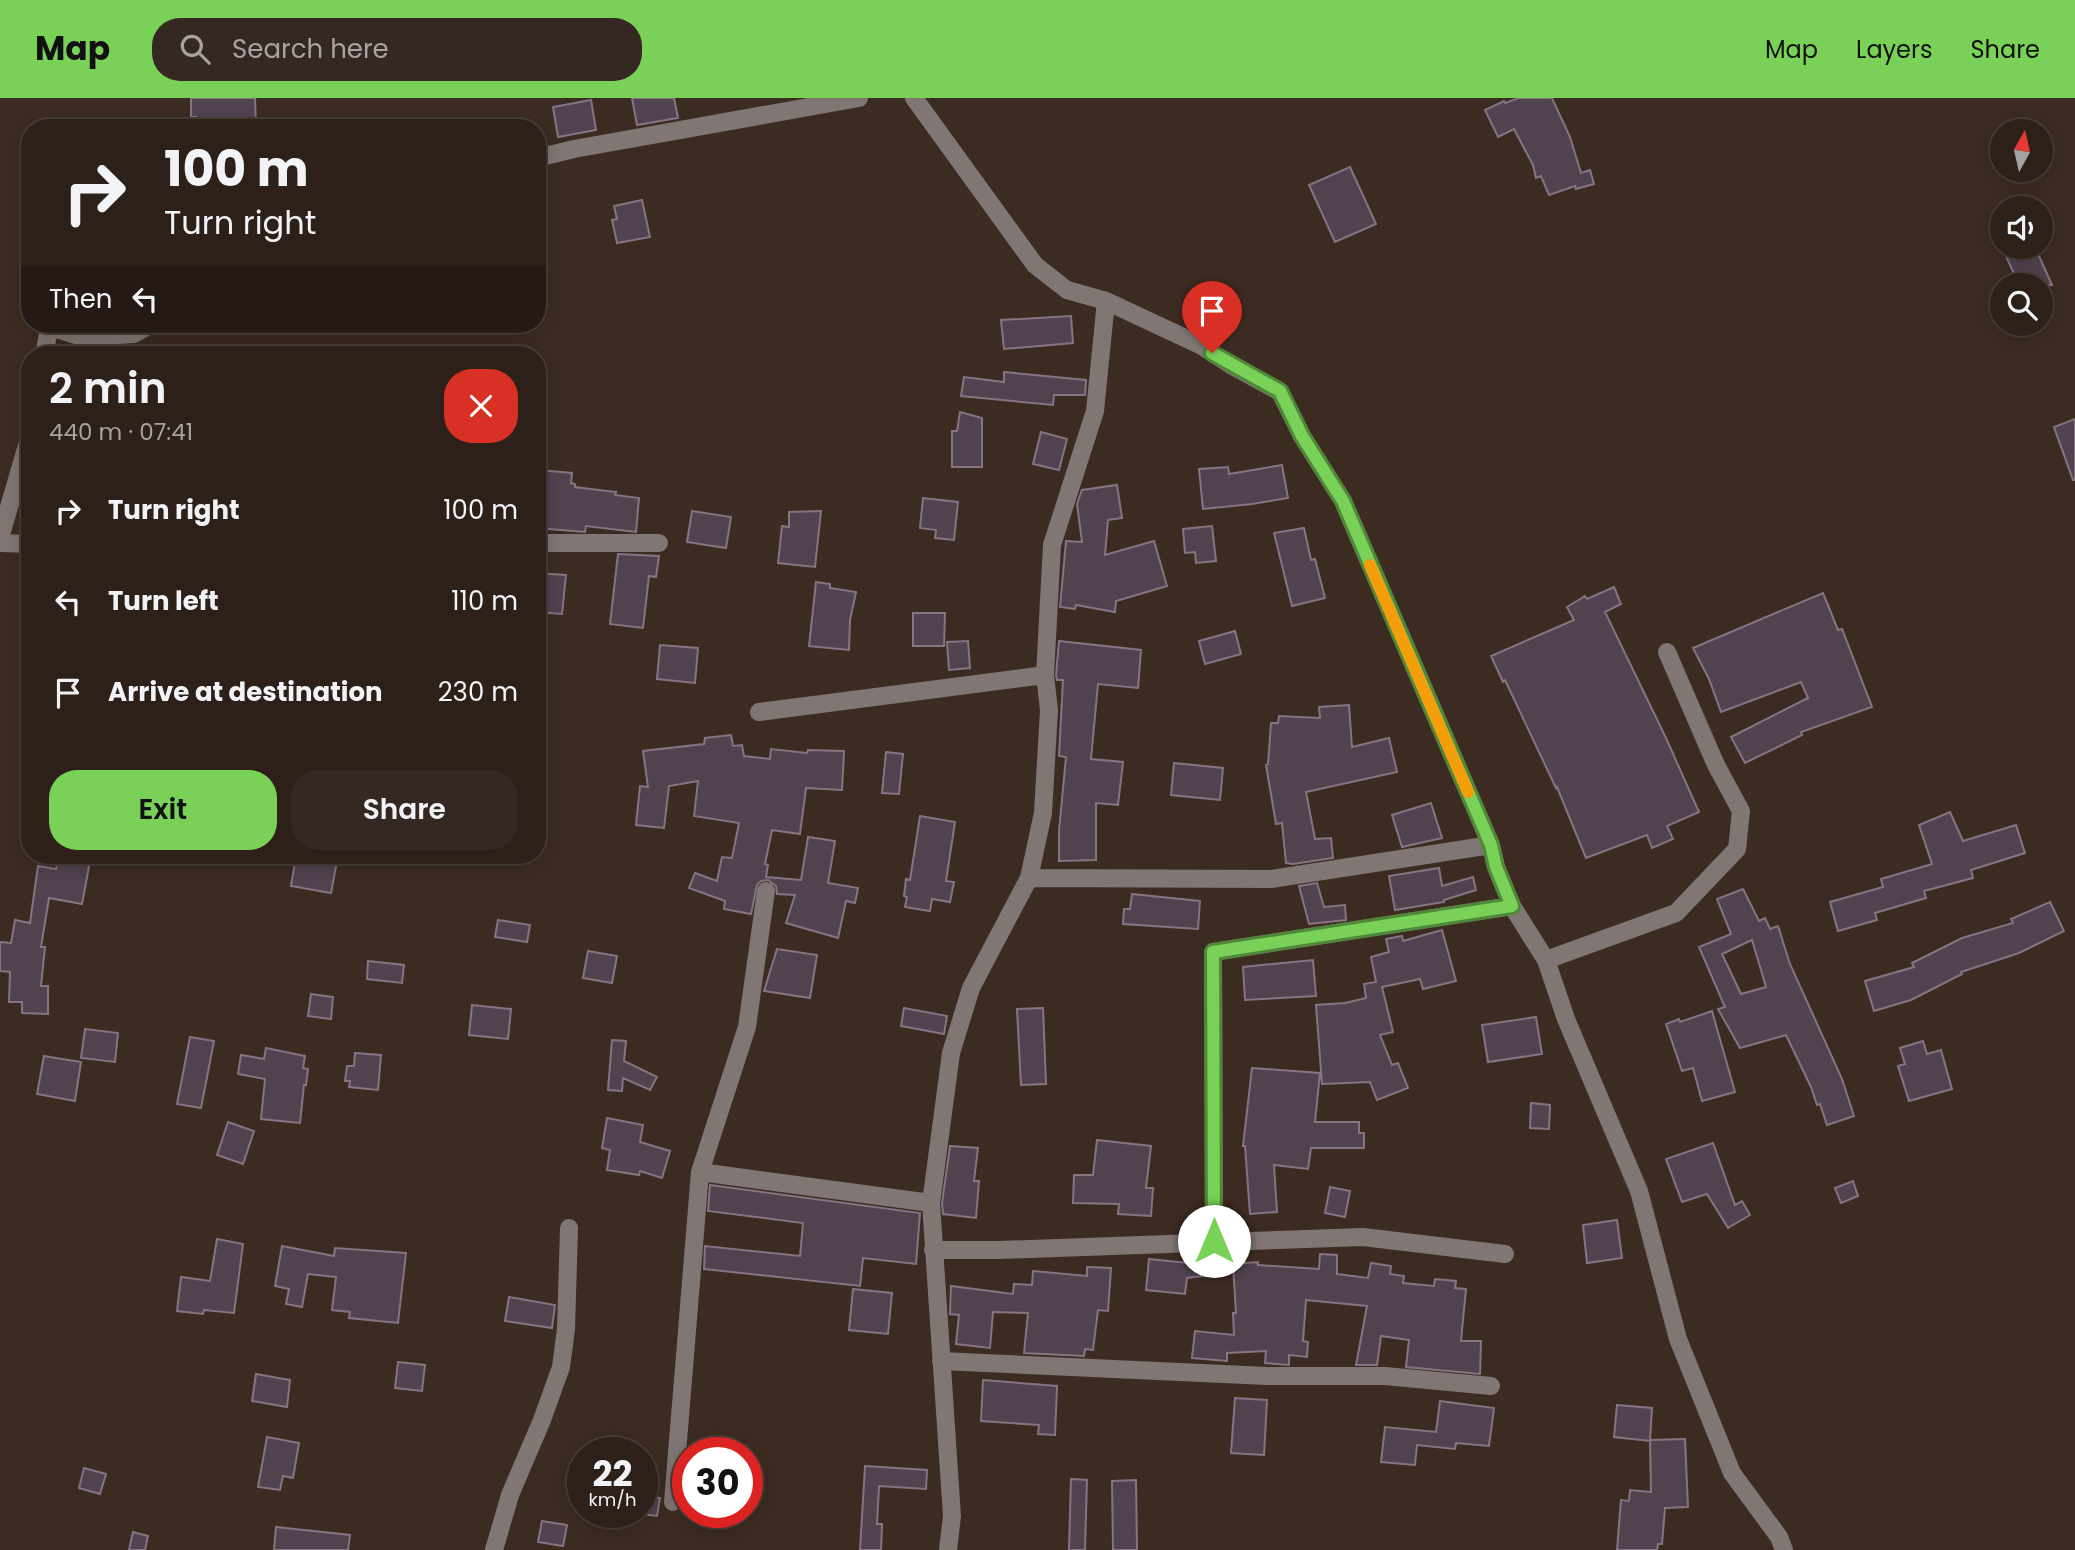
<!DOCTYPE html>
<html lang="en">
<head>
<meta charset="utf-8">
<style>
  :root { --surface:#2d2019; --page:#352822; --text:#f1f3f6; --muted:#a7a3a2; --line:#483e38; --accent:#79d157 }
  body { margin:0; font-family:Poppins,sans-serif; background:var(--page); color:var(--text); height:100vh; display:flex; flex-direction:column; font-size:26px; white-space:nowrap }
  * { box-sizing:border-box; margin:0 }
  p { font-size:23px; color:var(--muted) }
  .icon { flex:none; width:38px; height:38px; fill:none; stroke:currentColor; stroke-width:2; stroke-linecap:round; stroke-linejoin:round }
  .map { position:relative; flex:1; overflow:hidden }
  .drawer { position:absolute; left:21px; top:248px; width:525px; height:518px; display:flex; flex-direction:column; background:var(--surface); border-radius:28px; box-shadow:0 4px 18px #0003,0 0 0 2px var(--line) }
  .drawer>* { flex:none }
  .top-card { position:absolute; left:21px; top:21px; width:525px; height:214px; border-radius:28px; box-shadow:0 4px 18px #0003,0 0 0 2px var(--line); background:#2d2019; color:var(--text); overflow:hidden }
  .needle { width:46px; rotate:8deg }
  .tools { position:absolute; left:1990px; top:21px; display:grid; gap:14px }
  .tools a { display:grid; place-items:center; width:63px; height:63px; border-radius:50%; background:var(--surface); box-shadow:0 4px 18px #0003,0 0 0 2px var(--line); font-size:35px }
  .speed { position:absolute; left:567px; top:1339px; display:flex; gap:14px; font-size:35px; font-weight:700; text-align:center }
  .speed>* { display:grid; place-content:center; width:91px; height:91px; border-radius:50%; background:var(--surface); box-shadow:0 4px 18px #0003,0 0 0 2px var(--line); line-height:1 }
  .speed small { font-size:18px; font-weight:400 }
  .speed .limit { border:10px solid #d22; background:#fff; color:#111 }
  .pin { position:absolute; display:grid; place-items:center; width:60px; height:60px; color:#fff; margin:-72px -30px; border-radius:50% 50% 50% 0; rotate:-45deg; box-shadow:0 0 7px #0007 }
  .pin .icon { rotate:45deg }
  .me { position:absolute; width:77px; margin:-38px; rotate:0deg; stroke-linejoin:round; filter:drop-shadow(0 0 5px #0008) }
  .turn { display:flex; align-items:center; gap:24px; height:147px; padding:0 28px; font-size:32px }
  .turn .icon { width:91px; height:91px; stroke-width:2.5 }
  .turn b { display:block; font-size:49px; line-height:60px }
  .then { display:flex; align-items:center; height:66px; padding:0 28px; background:#0003; gap:14px; font-size:26px }
  .round { display:grid; place-items:center; flex:none; width:74px; height:74px; border-radius:28px; background:var(--page) }
  .summary { display:flex; align-items:center; justify-content:space-between; height:119px; padding:0 28px }
  h1 { font-size:42px; font-weight:600; line-height:52px }
  .primary-button { display:flex; gap:14px; margin-top:auto; padding:14px 28px }
  .primary-button a { flex:1; height:80px; border-radius:28px; background:var(--accent); color:#111; font-size:28px; font-weight:600; line-height:80px; text-align:center }
  .primary-button a+a { background:var(--page); color:var(--text) }
  ul { padding:0; list-style:none }
  li { display:flex; align-items:center; gap:21px; height:91px; padding:0 28px }
  li div { flex:1 }
  li b { display:block; font-size:26px }
  li em { font-style:normal }
  header { display:flex; align-items:center; gap:42px; box-sizing:border-box; height:98px; padding:0 35px; background:var(--accent); color:#111 }
  header strong { font-size:33px }
  nav { display:flex; gap:38px; margin-inline-start:auto; font-size:24px }
  .search { width:490px; height:63px; background:var(--page); display:flex; align-items:center; gap:18px; box-sizing:border-box; padding:0 24px; border-radius:28px; color:var(--muted); font-size:26px }
  .map>svg:first-child { display:block }
  .building { fill:#51424f; stroke:#857482; stroke-width:2; fill-rule:evenodd }
  .lines { fill:none; stroke-linecap:round; stroke-linejoin:round }
  .minor { stroke:#807673; stroke-width:18 }
  .route-casing { stroke:#4f8839; stroke-width:18 }
  .route { stroke:#79d157; stroke-width:12 }
  .slow { stroke:#f59e0b; stroke-width:12 }
</style>
</head>
<body>
<header>
<strong>Map</strong>
<div class="search"><svg class="icon" aria-label="search" viewBox="0 0 24 24"><circle cx="10" cy="10" r="6"/><path d="M15 15l6 6"/></svg>Search here</div>
<nav><a>Map</a><a>Layers</a><a>Share</a></nav>
</header>
<div class="map">
<svg width="2075" height="1452" viewBox="0 0 2075 1452">
  <rect width="100%" height="100%" fill="#3c2b21"/>
  <path class="building" d="M191,0H255L256,30H197L196,19H191Z
    M632,0H674L678,20L637,27Z
    M1519,0H1552L1570,39L1581,75L1590,72L1594,86L1576,91L1575,88L1549,97L1541,78L1536,80L1533,67L1514,31L1498,39L1485,12L1504,3L1505,5Z
    M591,2L596,32L558,39L553,9Z
    M1350,69L1376,126L1335,144L1309,87Z
    M642,102L650,139L617,145L612,122L617,121L614,108Z
    M2021,149H2035L2052,187H2019L2005,156Z
    M1071,218L1073,245L1004,251L1001,222Z
    M1004,274L1086,282L1085,297H1054L1053,307L961,298L964,279L1004,284Z
    M960,314L982,320V369H952V333H957Z
    M2075,321V382H2073L2054,329Z
    M1041,334L1067,341L1059,372L1033,366Z
    M1282,367L1288,400L1252,406L1203,411L1199,371L1228,369L1229,376Z
    M539,372L572,375L571,385L575,386V389L616,394L615,397L639,400L636,434L586,428L585,434L537,430Z
    M1117,387L1122,420L1108,422L1105,457L1154,443L1167,488L1116,503L1115,514L1076,507L1075,511L1060,509L1066,443L1082,444L1077,406L1082,392Z
    M923,400L958,404L954,442L935,440L936,432L920,430Z
    M692,413L731,419L726,450L687,444Z
    M821,413L815,469L778,465L782,428L789,429V414Z
    M1212,428L1216,463L1196,465L1195,454L1185,455L1183,431Z
    M1304,430L1311,462L1315,461L1325,500L1292,508L1274,435Z
    M618,456L659,458L656,479L649,478L643,530L610,526Z
    M537,475L566,477L562,516L537,514Z
    M816,484L830,486V490L856,494L850,522L849,552L809,548Z
    M1614,489L1621,506L1605,514L1666,640L1699,714L1667,728L1673,741L1652,750L1647,737L1586,760L1557,689L1556,690L1505,582L1503,584L1491,558L1574,522L1567,509L1585,498L1587,501Z
    M1823,495L1838,532L1842,531L1872,609L1801,634L1802,637L1745,665L1731,639L1808,600L1801,584L1721,614L1709,581L1693,550Z
    M913,515H945L944,548H913Z
    M1235,533L1241,556L1205,566L1199,543Z
    M968,543L970,570L949,572L947,544Z
    M1059,543L1141,552L1138,590L1098,586L1091,661L1123,664L1118,707L1096,705V762L1059,763V733L1066,659L1059,658L1063,582H1057L1056,577Z
    M660,547L698,550L695,585L657,581Z
    M1349,607L1352,649L1389,640L1397,674L1306,694L1315,741L1331,740L1333,760L1293,766L1286,765L1282,725L1276,726L1266,667L1268,666L1271,625H1278L1279,618L1320,620L1319,609Z
    M731,637L733,648L742,647L744,658L770,661L771,651L807,655L808,652L844,653L842,692L806,690L800,736L772,732L765,766L768,767L766,779L801,782L808,739L835,743L828,785L858,790L855,805L846,803L838,840L786,825L795,797L777,796L776,788L768,782L761,783L757,787L751,816L724,811L725,803L689,790L695,775L717,783L722,759L732,760L739,725L694,718L698,683L669,688L664,730L636,727L640,688L648,689L643,653L704,646L705,640Z
    M886,654L903,656L899,696L882,695Z
    M1174,665L1223,670L1220,702L1171,697Z
    M1431,705L1442,740L1402,749L1392,717Z
    M1950,714L1963,743L2016,727L2025,755L1971,772L1973,780L1924,793L1926,800L1875,815L1877,822L1838,833L1830,804L1883,789L1881,781L1932,766L1919,727Z
    M920,718L955,724L946,783L954,784L950,804L932,801L930,813L905,809L907,799L904,798L906,781L910,782Z
    M59,758H91L82,806L49,800L41,849H45L41,888H48V916L22,915V904H9L10,874L0,873V844L11,845L15,822L30,825L38,768L56,771Z
    M296,758H338L331,795L291,788Z
    M1439,770L1442,788L1473,779L1476,792L1444,802V804L1395,812L1389,778Z
    M1317,785L1324,809L1345,807L1346,822L1309,826L1299,788Z
    M1743,791L1759,823L1765,820L1770,831L1778,828L1790,866L1842,981L1854,1018L1827,1027L1820,1006L1817,1007L1811,989L1786,937L1740,950L1718,911L1725,909L1699,849L1731,836L1717,801ZM1752,842L1766,889L1741,896L1722,856Z
    M1132,796L1200,803L1198,831L1123,826L1124,811H1130Z
    M2050,804L2064,833L2019,855L1961,874L1962,876L1911,902L1874,913L1865,883L1914,869L1912,865L1962,840L2013,825L2011,821Z
    M498,822L530,827L527,844L495,839Z
    M1442,832L1456,883L1423,891L1420,881L1382,889L1393,934L1380,937L1392,967L1398,965L1408,990L1377,1002L1370,984L1322,986L1316,907L1345,905L1366,900L1364,886L1376,884L1371,859L1389,854L1386,841L1402,838L1403,843Z
    M777,851L817,857L810,900L764,893Z
    M588,853L617,858L612,885L583,880Z
    M1313,862L1316,898L1245,902L1243,869Z
    M368,863L404,867L402,885L367,881Z
    M311,896L333,899L331,921L308,918Z
    M472,907L511,911L508,941L469,937Z
    M904,910L947,918L944,936L901,928Z
    M1043,910L1046,986L1021,987L1017,911Z
    M1712,913L1735,994L1702,1003L1693,970L1682,973L1666,926L1679,921L1680,924Z
    M1536,919L1542,956L1488,964L1482,927Z
    M85,931L118,935L115,964L81,960Z
    M190,939L214,943L201,1010L177,1006Z
    M612,942L626,943L624,963L657,979L650,992L623,980L622,993L608,992Z
    M1923,943L1927,956L1941,952L1952,991L1909,1003L1898,968L1905,966L1900,950Z
    M266,950L305,958L303,970L308,971L306,987H304L300,1025L261,1021L265,981L238,976L241,957L264,961Z
    M355,955L381,957L378,992L349,989L350,983H345L347,968H354Z
    M44,958L81,964L75,1003L37,996Z
    M1252,970L1320,975L1315,1024H1359V1035H1364V1050H1311L1308,1071L1274,1067L1277,1114L1250,1116L1245,1048H1243Z
    M1531,1005L1550,1007L1549,1031L1530,1030Z
    M607,1020L643,1027L640,1044L670,1053L662,1080L640,1073L639,1077L607,1072L610,1052L602,1050Z
    M228,1024L254,1033L243,1066L217,1057Z
    M1097,1042L1151,1048L1146,1090H1153L1151,1118L1118,1116L1119,1106L1073,1105L1074,1077H1093Z
    M1713,1045L1735,1107L1742,1103L1750,1117L1728,1130L1707,1096L1682,1104L1666,1061Z
    M950,1048L978,1050L974,1083H979L976,1120L943,1116L942,1105Z
    M1853,1083L1858,1098L1841,1105L1835,1090Z
    M710,1087L920,1115L916,1166L863,1160L860,1188L704,1171L705,1148L800,1158L803,1125L708,1113Z
    M1330,1089L1350,1093L1345,1119L1325,1115Z
    M1617,1122L1622,1160L1587,1165L1583,1127Z
    M217,1141L243,1146L234,1215L204,1212L203,1216L177,1213L181,1179L210,1183Z
    M282,1148L334,1158L335,1150L406,1155L398,1225L349,1220L350,1214L332,1212L336,1179L308,1176L302,1209L286,1206L289,1191L275,1188Z
    M1320,1156L1337,1157V1176L1368,1180L1371,1165L1391,1168L1390,1176L1404,1178L1403,1185L1434,1188L1435,1181L1456,1183L1455,1190L1466,1191L1461,1243H1481L1480,1276L1406,1269L1409,1242L1381,1238L1377,1267H1356L1367,1208L1306,1202L1303,1243L1308,1244L1307,1259L1289,1257V1267L1265,1265L1266,1253L1227,1255V1263L1192,1260L1195,1233L1234,1237L1233,1215H1236L1233,1166L1258,1164V1167L1319,1171Z
    M1149,1161L1227,1169V1175L1187,1180L1185,1196L1146,1192Z
    M1087,1169L1111,1170L1108,1213L1098,1212L1093,1252L1085,1251L1084,1258L1024,1255L1028,1215L993,1214L990,1250L956,1246L959,1217L950,1216L951,1188L1013,1196L1014,1186L1032,1187L1033,1173L1087,1178Z
    M853,1191L892,1195L888,1236L849,1232Z
    M509,1199L555,1207L552,1230L505,1223Z
    M398,1264L425,1267L422,1293L395,1290Z
    M256,1276L290,1282L287,1309L252,1303Z
    M983,1282L1057,1288L1055,1337L1038,1336L1039,1327L981,1323Z
    M1235,1300L1267,1302L1264,1357L1231,1355Z
    M1440,1303L1494,1310L1489,1348L1456,1345L1455,1351L1417,1347L1415,1367L1381,1364L1385,1329L1436,1334Z
    M1617,1307L1652,1310L1650,1343L1614,1339Z
    M267,1339L299,1345L293,1380L283,1378L280,1392L258,1389Z
    M1685,1341L1688,1409L1665,1410L1662,1446H1658L1657,1452H1617L1621,1402L1629,1403L1630,1392L1651,1394L1650,1342Z
    M865,1368L927,1372L926,1391L879,1388L877,1426H882L881,1452H860Z
    M84,1370L106,1376L100,1396L79,1390Z
    M1071,1381L1087,1382L1085,1452H1069Z
    M1136,1382L1137,1452H1113L1112,1383Z
    M642,1397L660,1400L657,1418L642,1416Z
    M542,1423L567,1427L563,1448L538,1444Z
    M276,1429L350,1437L348,1452H274Z
    M133,1434L148,1438L145,1452H129Z"/>
  <g class="lines">
    <path class="minor" d="M914,0L1035,167L1067,192L1106,203L1200,247L1231,267L1280,294L1302,338L1343,403L1491,747L1496,769L1512,808L1546,862L1566,921L1639,1093L1678,1241L1732,1375L1779,1439L1784,1452
      M537,60L574,51L859,0
      M50,229L82,239L134,236L152,226
      M44,257L50,226
      M0,440L30,337
      M0,445L30,446
      M537,445H659
      M759,614L1045,577
      M1029,780L1271,781L1491,747
      M1546,862L1676,815L1737,751L1741,713L1716,667L1667,554
      M700,1074L931,1105
      M1214,1143L1213,854L1512,808
      M933,1152H999L1363,1139L1505,1156
      M941,1263L1267,1278H1385L1491,1288
      M673,1404L700,1074L747,929L766,793
      M494,1452L510,1397L542,1322L561,1269L566,1231L569,1130
      M948,1452L952,1418L931,1105L951,955L971,890L1029,780L1043,715L1049,612L1045,577L1052,447L1095,313L1106,203"/>
  </g>
  <g class="lines">
    <g class="route-casing">
      <path id="route" d="M1212,255L1280,293L1302,338L1343,403L1491,747L1496,769L1512,808L1213,854L1214,1143"/>
    </g>
    <use href="#route" class="route"/>
    <path class="slow" d="M1370,467L1468,694"/>
  </g>
</svg>
<div class="tools">
<a><svg class="needle" viewBox="-14 -14 28 28"><path d="M0-13l5 13h-10z" fill="#e53935"/><path d="M0 13l5-13h-10z" fill="#a7a3a2"/></svg></a>
<a><svg class="icon" aria-label="sound" viewBox="0 0 24 24"><path d="M4 9h4l5-4v14l-5-4H4zM17 9q2 3 0 6"/></svg></a>
<a><svg class="icon" aria-label="search" viewBox="0 0 24 24"><circle cx="10" cy="10" r="6"/><path d="M15 15l6 6"/></svg></a>
</div>
<div class="speed"><div>22<small>km/h</small></div><div class="limit">30</div></div>
<div class="pin" style="left:1212px;top:255px;background:#d93025"><svg class="icon" aria-label="arrive" viewBox="0 0 24 24"><path d="M6 21V4h12l-3 4 3 4H6"/></svg></div>
<svg class="me" style="left:1214px;top:1143px" viewBox="-20 -20 40 40"><circle r="19" fill="#fff"/><path d="M0-13L10 11 0 6-10 11z" fill="#79d157"/></svg>
<div class="top-card">
<div class="turn"><svg class="icon" aria-label="right" viewBox="0 0 24 24"><path d="M7 20v-9h11M14 6l5 5-5 5"/></svg><div><b>100 m</b>Turn right</div></div>
<div class="then">Then<svg class="icon" aria-label="left" viewBox="0 0 24 24"><path d="M17 20v-9H6M10 6l-5 5 5 5"/></svg></div>
</div>
<section class="drawer">
<div class="summary"><div><h1>2 min</h1><p>440 m · 07:41</p></div><a class="round" style="background:#d93025;color:#fff"><svg class="icon" aria-label="close" viewBox="0 0 24 24"><path d="M6 6l12 12M18 6L6 18"/></svg></a></div>
<ul>
<li><svg class="icon" aria-label="right" viewBox="0 0 24 24"><path d="M7 20v-9h11M14 6l5 5-5 5"/></svg><div><b>Turn right</b></div><em>100 m</em></li>
<li><svg class="icon" aria-label="left" viewBox="0 0 24 24"><path d="M17 20v-9H6M10 6l-5 5 5 5"/></svg><div><b>Turn left</b></div><em>110 m</em></li>
<li><svg class="icon" aria-label="arrive" viewBox="0 0 24 24"><path d="M6 21V4h12l-3 4 3 4H6"/></svg><div><b>Arrive at destination</b></div><em>230 m</em></li>
</ul>
<div class="primary-button"><a>Exit</a><a>Share</a></div>
</section>
</div>
</body>
</html>
